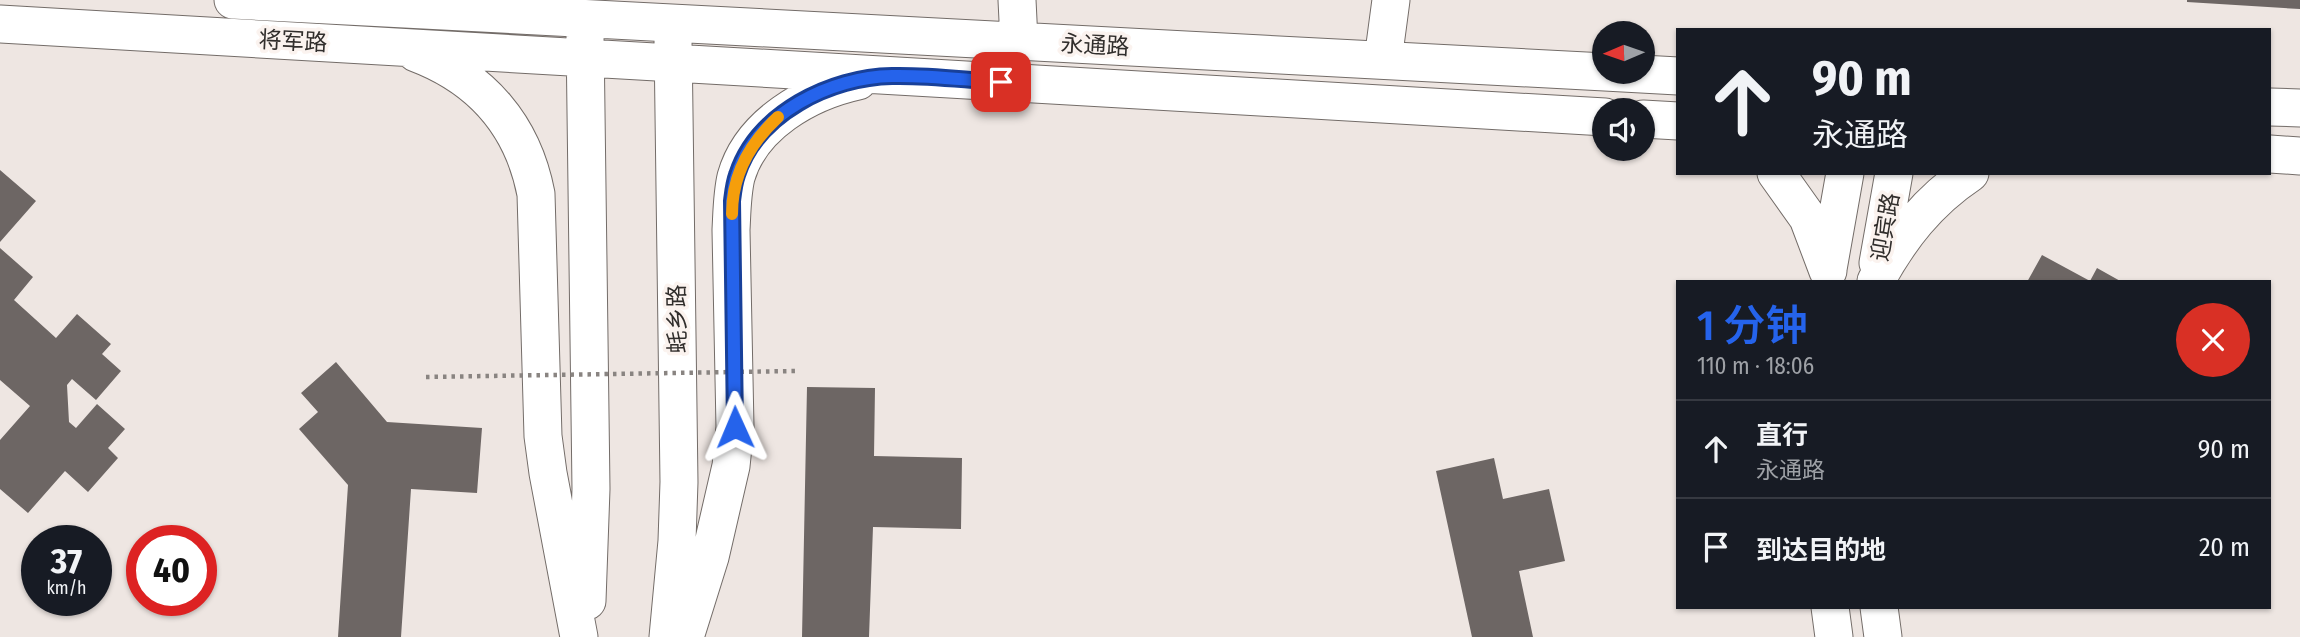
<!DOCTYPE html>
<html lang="zh">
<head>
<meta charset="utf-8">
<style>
  :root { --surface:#171b24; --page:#242831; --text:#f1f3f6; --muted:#9ea1a6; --line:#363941; --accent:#2563eb }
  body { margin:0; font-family:"Fira Sans Condensed","Noto Sans SC",sans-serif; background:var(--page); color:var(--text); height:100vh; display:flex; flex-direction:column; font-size:26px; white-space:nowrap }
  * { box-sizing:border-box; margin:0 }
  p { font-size:23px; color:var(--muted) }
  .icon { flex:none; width:38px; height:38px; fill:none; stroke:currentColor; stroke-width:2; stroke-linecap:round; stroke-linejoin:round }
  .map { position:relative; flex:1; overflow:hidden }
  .panel { position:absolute; left:1676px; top:280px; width:595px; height:329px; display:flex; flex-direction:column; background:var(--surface); border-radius:0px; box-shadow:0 2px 5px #0004 }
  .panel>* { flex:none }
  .guide { position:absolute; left:1676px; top:28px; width:595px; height:147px; border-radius:0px; box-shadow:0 2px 5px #0004; background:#171b24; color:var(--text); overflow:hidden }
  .needle { width:46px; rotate:268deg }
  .controls { position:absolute; left:1592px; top:21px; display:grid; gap:14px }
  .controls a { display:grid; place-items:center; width:63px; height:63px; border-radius:50%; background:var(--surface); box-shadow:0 2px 5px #0004; font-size:35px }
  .speed { position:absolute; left:21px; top:525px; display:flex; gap:14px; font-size:35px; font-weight:700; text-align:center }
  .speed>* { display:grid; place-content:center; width:91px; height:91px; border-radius:50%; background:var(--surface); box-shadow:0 2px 5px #0004; line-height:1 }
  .speed small { font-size:18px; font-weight:400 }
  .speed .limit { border:10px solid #d22; background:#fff; color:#111 }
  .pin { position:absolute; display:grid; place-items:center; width:60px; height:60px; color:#fff; margin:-30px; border-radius:14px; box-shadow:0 4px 10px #0006 }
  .me { position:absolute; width:77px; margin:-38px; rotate:359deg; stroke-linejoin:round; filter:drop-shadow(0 0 5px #0008) }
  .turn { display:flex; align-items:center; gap:24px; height:147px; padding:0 21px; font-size:32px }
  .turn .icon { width:91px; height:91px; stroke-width:2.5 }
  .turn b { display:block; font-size:49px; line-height:60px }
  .round { display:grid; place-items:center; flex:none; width:74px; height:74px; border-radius:37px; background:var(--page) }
  .summary { display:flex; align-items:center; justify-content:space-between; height:119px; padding:0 21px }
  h1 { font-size:42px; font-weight:600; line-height:52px; color:var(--accent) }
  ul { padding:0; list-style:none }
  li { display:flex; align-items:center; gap:21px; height:98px; padding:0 21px; border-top:2px solid var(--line) }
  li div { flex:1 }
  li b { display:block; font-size:26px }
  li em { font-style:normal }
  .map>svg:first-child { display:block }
  .building { fill:#6d6664 }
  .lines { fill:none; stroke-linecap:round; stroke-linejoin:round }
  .minor-casing { stroke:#736c68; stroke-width:39 }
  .minor { stroke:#fff; stroke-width:37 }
  .path-bridge { stroke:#898481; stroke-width:4.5; stroke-dasharray:3.5 5; stroke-linecap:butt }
  .route-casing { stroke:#184099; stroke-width:18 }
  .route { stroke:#2563eb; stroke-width:12 }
  .slow { stroke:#f59e0b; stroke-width:12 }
  .labels { text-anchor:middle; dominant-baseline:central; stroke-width:7; stroke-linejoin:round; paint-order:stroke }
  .street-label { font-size:23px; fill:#312e2c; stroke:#fbf3ef }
</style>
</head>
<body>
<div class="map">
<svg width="2300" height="637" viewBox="0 0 2300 637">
  <rect width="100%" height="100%" fill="#eee6e2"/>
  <path class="building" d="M2187,0H2300V9L2187,2Z
    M0,170L36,201L0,242Z
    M0,248L33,277L14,300L56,338L77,314L111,344L102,354L121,371L96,400L72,379L67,385L69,422L76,428L97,404L125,429L108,448L118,458L88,492L65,471L28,513L0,489V440L30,406L0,380Z
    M2042,255L2090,281L2097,268L2122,282H2027Z
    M336,362L387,422L482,428L477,493L411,489L401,637H338L348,485L299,429L318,412L301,393Z
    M807,387L875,388L874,456L962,458L961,529L873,527L869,637H802Z
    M1494,458L1503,499L1549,489L1565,561L1519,571L1533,637H1472L1436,471Z"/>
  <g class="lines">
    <g class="minor-casing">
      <path id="minor" d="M233,0L1605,72
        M1017,0L1019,41
        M0,24L1605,117
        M585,36L591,489L587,601
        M416,53C482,78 523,126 536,194L543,436L548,473L579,637
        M1383,60L1391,0
        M1605,72L1678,76
        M2270,107L2300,108
        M1643,119L1678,121
        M2270,154L2300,156
        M1776,173L1808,218L1828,271
        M1878,263L1894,173
        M1828,269L1845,173
        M1876,281C1900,237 1928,201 1970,173
        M1830,607L1834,637
        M1879,607L1883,637
        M668,637L677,541L679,482L673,40
        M685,637L710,557L731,466L735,427L731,230C732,212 732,194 736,177C751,124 808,92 858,81"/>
    </g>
    <use href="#minor" class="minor"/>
    <path class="path-bridge" d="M426,377L796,371"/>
  </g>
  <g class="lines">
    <g class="route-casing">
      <path id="route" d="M735,427L732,201C733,193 734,183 737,175C757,113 831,77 892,76C928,75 965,80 1001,82"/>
    </g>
    <use href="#route" class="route"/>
    <path class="slow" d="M732,214C732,174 750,143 778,117"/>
  </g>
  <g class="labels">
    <g class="street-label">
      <text transform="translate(293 41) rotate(3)">将军路</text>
      <text transform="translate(1095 45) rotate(3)">永通路</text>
      <text transform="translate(1885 227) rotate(-80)">迎宾路</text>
      <text transform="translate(677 319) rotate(-91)">蚝乡路</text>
    </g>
  </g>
</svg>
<div class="controls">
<a><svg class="needle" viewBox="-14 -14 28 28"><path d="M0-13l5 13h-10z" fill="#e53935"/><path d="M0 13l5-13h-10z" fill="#9ea1a6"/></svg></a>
<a><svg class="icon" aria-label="sound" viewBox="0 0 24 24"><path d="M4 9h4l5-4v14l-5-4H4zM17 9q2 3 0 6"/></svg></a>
</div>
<div class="speed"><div>37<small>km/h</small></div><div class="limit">40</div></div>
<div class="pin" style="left:1001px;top:82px;background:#d93025"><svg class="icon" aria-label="arrive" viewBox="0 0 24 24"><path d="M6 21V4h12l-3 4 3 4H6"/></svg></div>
<svg class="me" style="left:735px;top:427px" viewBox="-20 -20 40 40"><path d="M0-17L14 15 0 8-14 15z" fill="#2563eb" stroke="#fff" stroke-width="4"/></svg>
<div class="guide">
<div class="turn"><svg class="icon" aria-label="ahead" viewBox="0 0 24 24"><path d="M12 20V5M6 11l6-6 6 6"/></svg><div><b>90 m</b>永通路</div></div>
</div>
<section class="panel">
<div class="summary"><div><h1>1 分钟</h1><p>110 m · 18:06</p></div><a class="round" style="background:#d93025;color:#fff"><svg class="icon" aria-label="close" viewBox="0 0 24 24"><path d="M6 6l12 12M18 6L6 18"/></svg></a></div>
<ul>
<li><svg class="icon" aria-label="ahead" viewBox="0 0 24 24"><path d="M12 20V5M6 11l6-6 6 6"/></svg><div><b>直行</b><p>永通路</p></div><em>90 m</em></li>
<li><svg class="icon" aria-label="arrive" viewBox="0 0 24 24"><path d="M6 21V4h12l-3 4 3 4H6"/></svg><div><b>到达目的地</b></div><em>20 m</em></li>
</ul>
</section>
</div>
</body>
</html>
